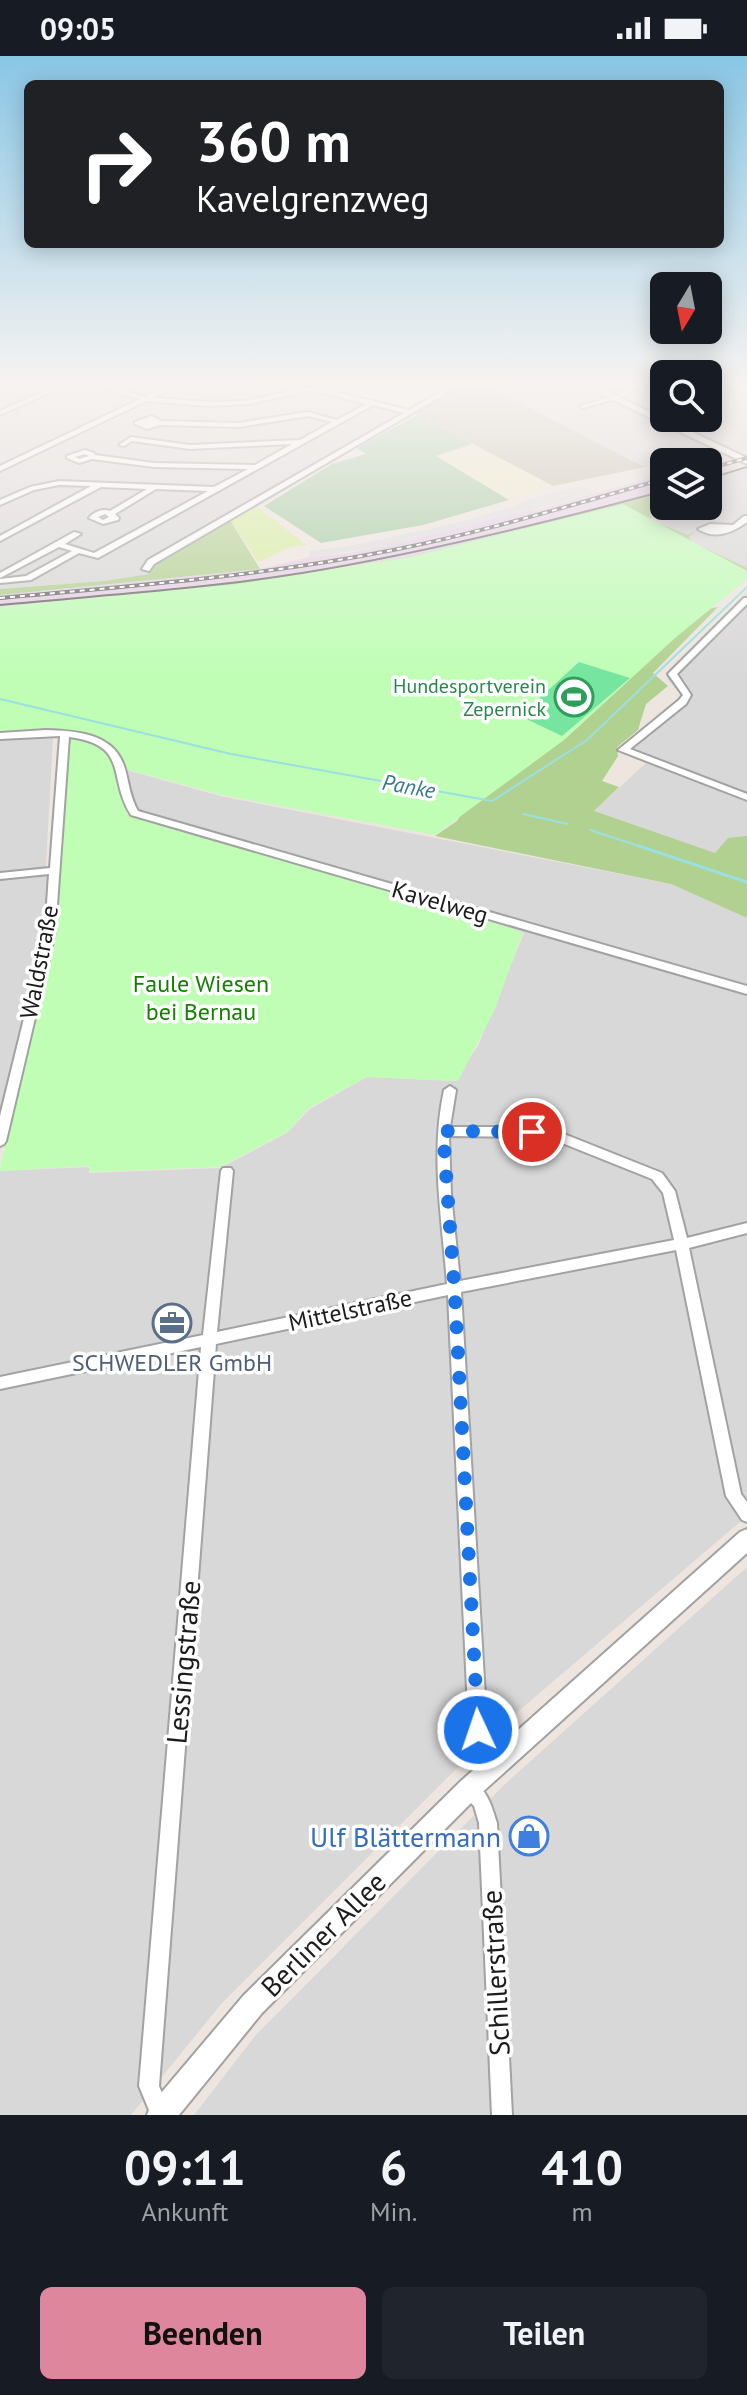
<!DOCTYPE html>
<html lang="de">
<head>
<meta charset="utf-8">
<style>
  :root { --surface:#171b24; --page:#20242c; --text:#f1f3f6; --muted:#9ea1a6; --accent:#de869b }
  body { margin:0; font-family:"PT Sans",sans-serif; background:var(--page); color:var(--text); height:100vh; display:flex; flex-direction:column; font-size:30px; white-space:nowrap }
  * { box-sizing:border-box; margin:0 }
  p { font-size:26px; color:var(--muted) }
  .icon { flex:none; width:44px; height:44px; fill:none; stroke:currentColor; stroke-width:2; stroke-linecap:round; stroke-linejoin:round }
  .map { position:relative; height:2059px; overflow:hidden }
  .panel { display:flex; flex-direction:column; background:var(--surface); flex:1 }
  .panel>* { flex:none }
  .top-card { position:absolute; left:24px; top:24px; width:700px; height:168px; border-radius:12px; box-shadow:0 4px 20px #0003; background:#202124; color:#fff; overflow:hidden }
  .needle { width:52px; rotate:190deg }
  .controls { position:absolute; left:650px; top:216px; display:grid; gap:16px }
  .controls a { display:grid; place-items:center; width:72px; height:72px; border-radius:12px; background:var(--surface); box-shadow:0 4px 20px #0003; font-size:40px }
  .pin { position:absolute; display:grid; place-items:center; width:68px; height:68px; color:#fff; margin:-34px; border:4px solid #fff; border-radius:50%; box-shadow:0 2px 8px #0007 }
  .me { position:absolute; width:88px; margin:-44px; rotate:357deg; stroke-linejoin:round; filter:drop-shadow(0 0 6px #0008) }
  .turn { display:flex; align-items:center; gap:28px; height:168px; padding:0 40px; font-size:36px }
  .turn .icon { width:104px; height:104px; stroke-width:2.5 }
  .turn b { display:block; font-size:56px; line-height:68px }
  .eta { display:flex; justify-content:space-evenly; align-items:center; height:136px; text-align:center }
  .eta b { font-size:48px; font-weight:800; line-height:56px }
  .primary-button { display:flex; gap:16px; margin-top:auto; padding:16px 40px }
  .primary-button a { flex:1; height:92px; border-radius:12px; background:var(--accent); color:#111; font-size:32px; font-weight:800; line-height:92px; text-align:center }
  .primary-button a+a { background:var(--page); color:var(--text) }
  .status { display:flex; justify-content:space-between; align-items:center; height:56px; padding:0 40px; background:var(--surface); direction:ltr }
  .status svg { height:22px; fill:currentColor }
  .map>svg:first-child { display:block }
  .residential { fill:#d9d8d8 }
  .industrial { fill:#e7d0e8 }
  .education { fill:#fff6d7 }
  .construction { fill:#c3bdaa }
  .farmland { fill:#efe9c8 }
  .grass { fill:#d7ee9f }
  .forest { fill:#b1d190 }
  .cemetery { fill:#a1c99e }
  .park { fill:#c0feb6 }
  .pitch { fill:#75e5a0 }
  .parking { fill:#dfdfdf }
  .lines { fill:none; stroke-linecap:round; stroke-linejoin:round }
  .stream-far1 { stroke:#9be0e0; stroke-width:2 }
  .stream { stroke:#9be0e0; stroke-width:3 }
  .minor-casing { stroke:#a2a2a2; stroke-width:4 }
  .tertiary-casing { stroke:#a2a2a2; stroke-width:4 }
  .minor { fill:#fff; fill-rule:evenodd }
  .tertiary { fill:#fff; fill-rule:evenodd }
  .tram { stroke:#696969; stroke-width:2 }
  .rail-casing { stroke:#696969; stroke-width:4 }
  .rail { stroke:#fff; stroke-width:2; stroke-dasharray:5; stroke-linecap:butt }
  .route { stroke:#1a73e8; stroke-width:14; stroke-dasharray:0 25.2 }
  .labels { text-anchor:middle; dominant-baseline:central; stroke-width:7; stroke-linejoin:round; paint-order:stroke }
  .far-leisure-label { font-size:20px; fill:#27864d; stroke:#fff; text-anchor:end }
  .far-water-label { font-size:22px; font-style:italic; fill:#377891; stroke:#fff }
  .street-label { font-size:24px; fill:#1b1b1b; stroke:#fff }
  .park-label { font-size:24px; fill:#138002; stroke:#fff }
  .service-label { font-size:24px; fill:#4e5e75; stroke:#fff }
  .near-street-label { font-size:28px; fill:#1b1b1b; stroke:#fff }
  .near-shop-label { font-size:28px; fill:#366cbe; stroke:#fff; text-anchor:end }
</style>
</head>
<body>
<div class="status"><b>09:05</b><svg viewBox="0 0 49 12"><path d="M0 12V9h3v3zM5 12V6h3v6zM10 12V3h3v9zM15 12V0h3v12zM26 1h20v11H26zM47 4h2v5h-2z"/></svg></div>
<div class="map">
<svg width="747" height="2059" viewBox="0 0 747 2059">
  <rect width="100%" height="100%" fill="#eee5df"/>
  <path class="residential" d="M0,331H459L153,508L149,518L104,525L0,533Z
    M584,331L715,393L645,411L488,332Z
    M664,331V362H708V331H747V395L736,398L592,332Z
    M747,413V517L617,450L664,436V450H708V424Z
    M747,536V814L594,755L650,703L627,694L680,645V637L668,624L666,617Z
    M53,683L46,808L49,821L40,893L0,1056V684Z
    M123,713L220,740L671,828L747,862V1460L487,1682L222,1947L131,2059H0V1115L89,1111V1117L220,1112L287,1077L310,1053L367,1021L454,1025L478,990L524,877L138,759Z
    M747,1511V2059H194L255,1980L505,1728Z"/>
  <path class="industrial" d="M664,418V436L409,501L233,528L0,551V539L260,513L310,501L351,497L531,453L535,455L570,445L568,443L578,440L581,441Z"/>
  <path class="education" d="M420,331L441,337L407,354L318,332Z"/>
  <path class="construction" d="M459,331H488L645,411L553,430L414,357Z"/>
  <path class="farmland" d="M472,388L553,430L509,444L435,399Z"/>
  <path class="grass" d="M255,449L307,489L291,491L258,506L230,464Z"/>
  <path class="forest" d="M664,437V448L655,450L658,454L651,457L652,465L688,479L695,475L689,481L692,486L747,512V518L612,571L718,551L653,617L668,630L646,648L638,674L617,691L618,700L602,725L619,731L594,755L715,797L728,782L747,780V862L671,828L435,780L457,765L471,743L0,630L158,537L299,519L409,501Z
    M230,464L260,513L0,539V533L104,525L149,518L152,508Z"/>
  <path class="cemetery" d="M417,359L472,388L436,400L509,444L423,469L321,487L264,450L332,408L366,398L357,392Z"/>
  <path class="park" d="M623,448L747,515V523L675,582L564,684L435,779L222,739L125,713H116L122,745L131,757L523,876L495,953L458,1025L367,1021L309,1052L287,1076L220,1111L89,1116V1110L0,1115L18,1020L39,949L55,877L70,675L0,677V551L236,528L410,501Z"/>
  <path class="pitch" d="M579,606L630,622L562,680L520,660Z"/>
  <path class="parking" d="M578,431L598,437L391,489L310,501L309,495L350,490L457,467L512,451L529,443Z"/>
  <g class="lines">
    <path class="stream-far1" d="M0,643L231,698L492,745L587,684L747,531
      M523,758L568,768
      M590,774L645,792"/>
    <path class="stream" d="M639,790L747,826"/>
    <g class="minor-casing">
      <path id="minor" d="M53,331H62L0,359V355Z
        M101,331H113L145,341L164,331H173L153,342C185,344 217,348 249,344C272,341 294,331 317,331L409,354L449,331H457L154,508L149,515L142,513L148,504L404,357L373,349L98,502L79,497L31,524L0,527V523L26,520L72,495L59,491L0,522V517L74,476L81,478L65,488L94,497L208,435L156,433L115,458L119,462L118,464L103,468L89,462C94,456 102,452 110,455L147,433L101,431L0,485V480L91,430L59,429L34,434L0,449V444L30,431L59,425L214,431L248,413L154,411L92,403L79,407L67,402V400L85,394L94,397L95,399L154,407L255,409L292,388L190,393L132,385L124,390L119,389L131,381L190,389L300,384L332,366L308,360L239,371L160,369L147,373L135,368V366L152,360L161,365L239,367L308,356L337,364L366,348L312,334L250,348L209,350L146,345L0,415V410L140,343ZM85,398L89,400L79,403L75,401ZM105,458L109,461L103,464L98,461Z
        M629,331H637L622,341L583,352L580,350L618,339Z
        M744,460H747V466C732,477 715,484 698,473L710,468L733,469Z
        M744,542H747V548L677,618L691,639L686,648L630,693L747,738V744L618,694L679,644L683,639L668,618Z
        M46,674C77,675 115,677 125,713C129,727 130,741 138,755L747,930V938L131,759C107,721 130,689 69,681L55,877L6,1085L4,1088L0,1090V1060L45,877L49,818L0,823V817L50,812L60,680L0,683V677Z
        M450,1030L456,1034L450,1071H532L564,1078L662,1117L675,1135L687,1182L747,1167V1177L689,1192L741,1438L747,1446V1466L742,1464L726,1440L676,1194L461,1236L487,1674L490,1686L505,1709L502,1715L496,1718C480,1710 474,1690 469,1674L448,1239L216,1288L159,2030L171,2059H151L139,2030L201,1291L0,1333V1321L203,1279L221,1115L223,1112H231L233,1115L217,1276L447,1228C442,1162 430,1099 444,1034ZM449,1080L532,1081L562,1087L652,1123L663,1137L674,1184L460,1225L451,1138Z
        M469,1724C488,1733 491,1749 497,1767L512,2059H492L479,1767L474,1750L463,1739L460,1733L463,1727Z"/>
    </g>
    <g class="tertiary-casing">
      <path id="tertiary" d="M586,331H598L747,402V408Z
        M747,1473V1497L477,1741L262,1957L179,2059H147L151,2049L244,1939L461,1725L740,1476Z"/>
    </g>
    <use href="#minor" class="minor"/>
    <use href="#tertiary" class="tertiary"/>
    <path class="tram" d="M708,423L747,411
      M0,549C101,539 202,533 302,517C424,497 545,467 664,435"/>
    <g class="rail-casing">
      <path id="rail" d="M708,413L747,402
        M0,542C131,530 263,520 393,494C485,476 574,448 664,423"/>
    </g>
    <use href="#rail" class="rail"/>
  </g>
  <linearGradient id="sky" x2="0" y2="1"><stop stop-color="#89c6e5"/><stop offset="0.53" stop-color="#f7f3f1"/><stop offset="1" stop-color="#f7f3f1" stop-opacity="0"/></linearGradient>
  <rect width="747" height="620" fill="url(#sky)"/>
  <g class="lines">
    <path class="route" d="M478,1674L455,1241L443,1075L532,1076"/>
  </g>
  <defs>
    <g id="stadium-ring" transform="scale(2)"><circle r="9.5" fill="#fff" stroke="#2e9e5b" stroke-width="1.5"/><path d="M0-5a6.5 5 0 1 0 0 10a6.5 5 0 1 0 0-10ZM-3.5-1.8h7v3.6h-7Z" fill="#2e9e5b"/></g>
    <g id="office-ring" transform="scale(2)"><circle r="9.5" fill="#fff" stroke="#5c6f8a" stroke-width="1.5"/><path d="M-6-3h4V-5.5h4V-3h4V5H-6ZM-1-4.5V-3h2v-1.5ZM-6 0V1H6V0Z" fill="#5c6f8a"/></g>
    <g id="shop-ring" transform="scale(2)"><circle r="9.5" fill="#fff" stroke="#3f7fe0" stroke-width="1.5"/><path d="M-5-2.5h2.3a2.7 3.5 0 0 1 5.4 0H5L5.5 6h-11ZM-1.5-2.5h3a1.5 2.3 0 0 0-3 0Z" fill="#3f7fe0"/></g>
  </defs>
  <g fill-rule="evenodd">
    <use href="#stadium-ring" x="574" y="641"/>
    <use href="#office-ring" x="172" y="1267"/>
    <use href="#shop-ring" x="529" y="1780"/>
  </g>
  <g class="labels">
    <g class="far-leisure-label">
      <text x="546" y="630">Hundesportverein<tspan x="546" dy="23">Zepernick</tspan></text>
    </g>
    <g class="far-water-label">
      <text transform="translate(409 730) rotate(10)">Panke</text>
    </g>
    <g class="street-label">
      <text transform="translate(440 846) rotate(16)">Kavelweg</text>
      <text transform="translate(39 906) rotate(-79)">Waldstraße</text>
      <text transform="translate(350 1254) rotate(-12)">Mittelstraße</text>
    </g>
    <g class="park-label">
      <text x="201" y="927">Faule Wiesen<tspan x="201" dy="28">bei Bernau</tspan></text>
    </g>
    <g class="service-label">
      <text x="172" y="1306">SCHWEDLER GmbH</text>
    </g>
    <g class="near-street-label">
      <text transform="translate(183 1606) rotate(-85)">Lessingstraße</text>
      <text transform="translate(323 1878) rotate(-45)">Berliner Allee</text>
      <text transform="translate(495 1917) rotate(-93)">Schillerstraße</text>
    </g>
    <g class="near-shop-label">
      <text x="501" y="1780">Ulf Blättermann</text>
    </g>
  </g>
</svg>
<div class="controls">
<a><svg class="needle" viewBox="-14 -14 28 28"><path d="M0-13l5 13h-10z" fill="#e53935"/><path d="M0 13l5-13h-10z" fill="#9ea1a6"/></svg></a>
<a><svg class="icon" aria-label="search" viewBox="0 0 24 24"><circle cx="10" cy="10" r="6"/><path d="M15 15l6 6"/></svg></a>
<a><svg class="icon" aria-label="layers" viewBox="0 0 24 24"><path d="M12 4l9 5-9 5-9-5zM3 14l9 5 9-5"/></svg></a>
</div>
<div class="pin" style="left:532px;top:1076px;background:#d93025"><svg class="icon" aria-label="arrive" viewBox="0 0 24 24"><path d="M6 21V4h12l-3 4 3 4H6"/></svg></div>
<svg class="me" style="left:478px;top:1674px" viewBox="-20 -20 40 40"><circle r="17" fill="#1a73e8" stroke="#fff" stroke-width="3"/><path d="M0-11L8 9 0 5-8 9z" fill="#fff"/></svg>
<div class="top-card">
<div class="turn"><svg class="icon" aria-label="right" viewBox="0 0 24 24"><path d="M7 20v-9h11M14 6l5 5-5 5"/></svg><div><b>360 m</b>Kavelgrenzweg</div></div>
</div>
</div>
<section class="panel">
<div class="eta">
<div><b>09:11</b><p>Ankunft</p></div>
<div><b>6</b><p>Min.</p></div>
<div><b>410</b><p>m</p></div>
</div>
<div class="primary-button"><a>Beenden</a><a>Teilen</a></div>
</section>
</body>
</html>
